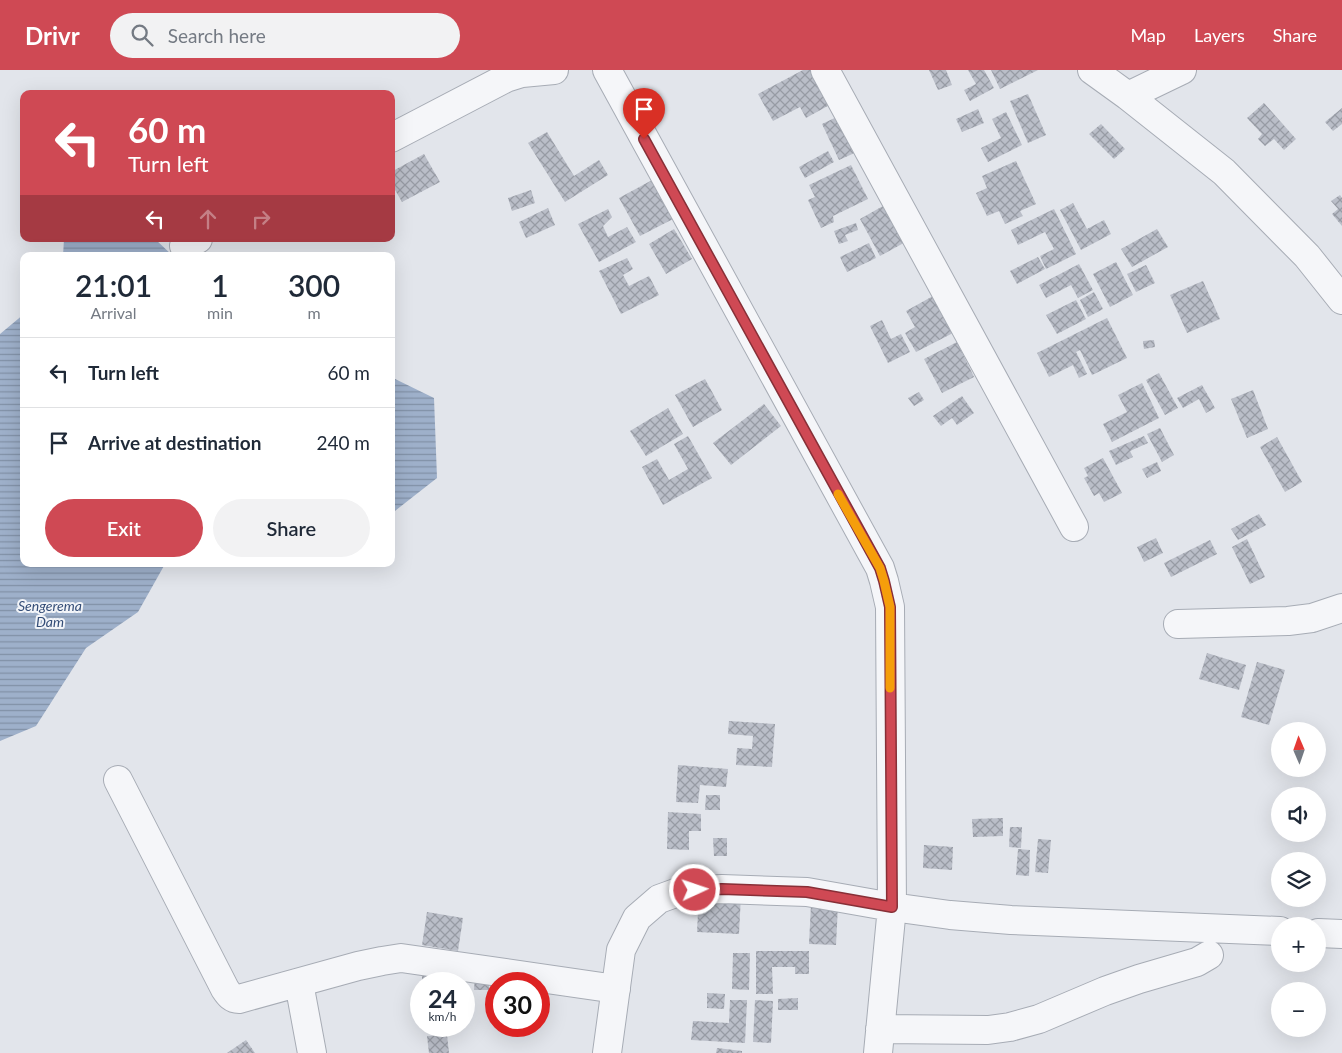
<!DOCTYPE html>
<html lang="en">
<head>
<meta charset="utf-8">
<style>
  :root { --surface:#fff; --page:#f2f2f3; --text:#1f2937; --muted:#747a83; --line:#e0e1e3; --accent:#cf4954 }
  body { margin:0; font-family:Lato,sans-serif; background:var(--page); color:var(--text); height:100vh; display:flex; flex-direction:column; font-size:19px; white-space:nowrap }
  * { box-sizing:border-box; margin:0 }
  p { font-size:16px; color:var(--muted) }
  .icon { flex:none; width:28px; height:28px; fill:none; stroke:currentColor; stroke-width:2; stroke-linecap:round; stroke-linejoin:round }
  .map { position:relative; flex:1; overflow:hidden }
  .drawer { position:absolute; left:20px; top:182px; width:375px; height:315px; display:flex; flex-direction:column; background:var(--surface); border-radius:10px; box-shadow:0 5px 20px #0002 }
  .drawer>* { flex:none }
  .guide { position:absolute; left:20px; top:20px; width:375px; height:152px; border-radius:10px; box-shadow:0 5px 20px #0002; background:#cf4954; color:#fff; overflow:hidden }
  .needle { width:32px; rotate:358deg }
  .tools { position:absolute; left:1271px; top:652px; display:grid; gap:10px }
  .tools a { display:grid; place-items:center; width:55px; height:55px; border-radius:50%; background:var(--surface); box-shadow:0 5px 20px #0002; font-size:25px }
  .speed { position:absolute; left:410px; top:902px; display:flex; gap:10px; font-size:25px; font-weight:700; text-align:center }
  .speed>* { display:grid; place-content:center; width:65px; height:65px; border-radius:50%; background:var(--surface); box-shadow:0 5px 20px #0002; line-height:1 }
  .speed small { font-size:12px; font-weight:400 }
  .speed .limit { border:8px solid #d22; background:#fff; color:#111 }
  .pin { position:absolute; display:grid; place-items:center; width:42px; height:42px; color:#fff; margin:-51px -21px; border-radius:50% 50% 50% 0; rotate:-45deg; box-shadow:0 0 5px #0007 }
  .pin .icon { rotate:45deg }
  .me { position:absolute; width:55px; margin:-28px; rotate:87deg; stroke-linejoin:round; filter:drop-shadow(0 0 4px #0008) }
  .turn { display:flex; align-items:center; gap:18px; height:105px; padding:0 25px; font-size:22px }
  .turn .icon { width:65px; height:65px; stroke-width:2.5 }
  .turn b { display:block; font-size:35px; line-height:42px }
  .lanes { display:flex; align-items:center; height:48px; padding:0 25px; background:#0003; justify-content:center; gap:25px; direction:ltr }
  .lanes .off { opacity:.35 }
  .eta { display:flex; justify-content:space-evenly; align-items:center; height:85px; text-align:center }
  .eta b { font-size:30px; font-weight:600; line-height:35px }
  .action { display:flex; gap:10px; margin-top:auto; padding:10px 25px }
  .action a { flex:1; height:58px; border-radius:30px; background:var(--accent); color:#fff; font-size:20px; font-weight:600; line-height:58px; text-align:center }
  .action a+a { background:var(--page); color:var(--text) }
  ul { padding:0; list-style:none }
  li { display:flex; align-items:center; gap:15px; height:70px; padding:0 25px; border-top:1px solid var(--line) }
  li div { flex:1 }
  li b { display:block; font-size:19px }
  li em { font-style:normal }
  header { display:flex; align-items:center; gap:30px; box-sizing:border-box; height:70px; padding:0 25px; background:var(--accent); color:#fff }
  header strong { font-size:24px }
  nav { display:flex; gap:28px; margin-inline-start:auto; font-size:18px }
  .search { width:350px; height:45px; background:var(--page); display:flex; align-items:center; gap:12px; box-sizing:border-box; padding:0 18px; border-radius:28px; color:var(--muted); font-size:19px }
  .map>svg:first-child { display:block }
  .water { fill:url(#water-rules) }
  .building { fill:url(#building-cross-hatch) }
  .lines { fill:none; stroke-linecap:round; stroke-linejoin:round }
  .minor-casing { stroke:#a7acb5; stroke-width:30 }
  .minor { stroke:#f5f6f9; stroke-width:28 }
  .route-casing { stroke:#872f37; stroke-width:12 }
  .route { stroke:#cf4954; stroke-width:9 }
  .slow { stroke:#f59e0b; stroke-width:9 }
  .labels { text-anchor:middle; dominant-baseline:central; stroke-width:4; stroke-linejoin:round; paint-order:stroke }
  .water-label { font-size:14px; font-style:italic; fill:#344d77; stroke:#f2f4f8 }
</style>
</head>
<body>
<header>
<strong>Drivr</strong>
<div class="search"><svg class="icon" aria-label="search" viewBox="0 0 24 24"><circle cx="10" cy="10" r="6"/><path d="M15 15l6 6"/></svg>Search here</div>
<nav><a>Map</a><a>Layers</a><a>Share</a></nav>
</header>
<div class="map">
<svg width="1342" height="983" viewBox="0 0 1342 983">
  <defs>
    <pattern id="water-rules" width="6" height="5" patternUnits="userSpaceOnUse" patternTransform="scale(1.25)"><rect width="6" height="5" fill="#9eb0ca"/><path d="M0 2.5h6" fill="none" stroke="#8190a6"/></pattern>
    <pattern id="building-cross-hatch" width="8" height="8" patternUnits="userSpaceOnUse" patternTransform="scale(1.25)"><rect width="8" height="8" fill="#babec8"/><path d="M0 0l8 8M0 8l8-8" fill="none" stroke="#979ba4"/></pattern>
  </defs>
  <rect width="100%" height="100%" fill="#e2e5eb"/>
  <path class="water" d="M64,169H155L173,186H63Z
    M24,244V494H165L138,542L86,578L36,656L0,671V264Z
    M391,307L434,328L437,408L391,444Z"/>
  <path class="building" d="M803,0H815L833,33L806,48L800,37L773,51L758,24Z
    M929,0H946L952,15L938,20Z
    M968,0H984L994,18L970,31L964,20L976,14Z
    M991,0H1038L1000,19Z
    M1028,24L1046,65L1028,73L1010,31Z
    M1264,33L1296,69L1284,80L1274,69L1265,76L1258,69L1262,64L1247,48Z
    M1342,38V54L1333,61L1325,52Z
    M978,39L984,53L962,62L956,49Z
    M1006,42L1022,75L988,92L981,78L1001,68L992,49Z
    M843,44L859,81L839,90L822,54Z
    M1101,54L1125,79L1114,89L1089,64Z
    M547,62L574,106L599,90L608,105L565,132L528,73Z
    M828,81L834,92L805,108L799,97Z
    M424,84L440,112L402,132L391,113V102Z
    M1016,91L1036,134L1020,141L1023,146L1005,154L999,141L987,146L976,123L987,118L982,106Z
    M851,95L868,129L833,146L834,152L821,158L808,130L815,127L809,115Z
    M654,109L675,148L640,166L619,128Z
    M531,120L535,133L512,141L508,128Z
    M1340,125L1342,128V156L1332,144L1338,139L1331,131Z
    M890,132L911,169L880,186L860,149Z
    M1073,133L1087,159L1104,150L1111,164L1081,180L1060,140Z
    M548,138L555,155L526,168L519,152Z
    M608,139L612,147L603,156L608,167L627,157L636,172L599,192L578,154Z
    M1054,139L1076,184L1046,199L1040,186L1054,179L1045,162L1018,175L1011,160Z
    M856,153L858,160L845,165L848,171L839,174L834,161Z
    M674,159L692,189L666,204L649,174Z
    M1157,159L1168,177L1132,197L1121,179Z
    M869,173L876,188L847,202L840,187Z
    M1038,187L1045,199L1017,214L1010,201Z
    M627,188L633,199L623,205L629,216L649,206L659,225L621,244L599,201Z
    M1116,192L1133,225L1110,237L1093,204Z
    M1079,194L1093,220L1078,228L1071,215L1046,228L1039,215Z
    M1146,195L1155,213L1136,222L1127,204Z
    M1203,211L1220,249L1187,263L1170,225Z
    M1094,222L1103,239L1088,247L1080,230Z
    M933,226L953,263L916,282L905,263L915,257L906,241Z
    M1076,230L1086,249L1057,264L1046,245Z
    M1107,248L1127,288L1092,305L1080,280L1076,282L1087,304L1079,308L1073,295L1049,307L1037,283Z
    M882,250L891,269L901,264L910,282L888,293L870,256Z
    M1154,270L1155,277L1144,279L1143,271Z
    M957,272L974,307L942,323L924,289Z
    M1159,303L1178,338L1165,345L1146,310Z
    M705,309L722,340L693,357L675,325Z
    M1142,313L1159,348L1112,372L1103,354L1127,342L1118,325Z
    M1202,315L1215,338L1206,343L1199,329L1183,338L1177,328Z
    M1253,320L1268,359L1247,368L1231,329Z
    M919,322L924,330L914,336L908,328Z
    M962,326L974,343L957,355L952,348L941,356L933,346Z
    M764,334L781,356L731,395L713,373Z
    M668,338L683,364L646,386L630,361Z
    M1160,358L1174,385L1162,392L1147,364Z
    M688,366L712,408L663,435L642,397L657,389L669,410L688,399L674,374Z
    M1144,366L1148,373L1130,381L1133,387L1116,395L1109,381Z
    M1277,367L1302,412L1285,422L1260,377Z
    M1103,388L1122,423L1104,432L1099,423L1094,426L1084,408L1088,406L1084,398Z
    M1157,392L1161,401L1147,408L1142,399Z
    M1259,444L1266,455L1238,470L1231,459Z
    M1156,468L1163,483L1144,492L1137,477Z
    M1247,469L1265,507L1250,514L1232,477Z
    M1210,470L1217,484L1171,507L1164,493Z
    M1207,583L1246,595L1239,620L1199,609Z
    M1257,592L1285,600L1269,655L1241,647Z
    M729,651L775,654L772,697L736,695L737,678L752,679L753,666L728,664Z
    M678,695L728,699L726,717L700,715L698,733L676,732Z
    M706,725H720V740H705Z
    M668,742L701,744V761H689V780L667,779Z
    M1003,748V766L973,767L972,749Z
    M1010,757H1022L1021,778L1009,777Z
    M713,768H727V786H714Z
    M1038,769L1051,770L1048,803L1035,802Z
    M924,775L953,777L952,800L923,798Z
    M1018,779L1030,780L1029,806L1016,805Z
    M699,822L741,825L739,864L697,862Z
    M811,834L838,835L836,875L809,874Z
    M427,842L463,848L458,881L422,875Z
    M756,881H809V904H795V897H772L773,924H756Z
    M733,883H750L749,920L732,919Z
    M465,903V914H422V904Z
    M475,907H489V920H474Z
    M707,923L725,924L724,939L707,938Z
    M798,928V940H778V929Z
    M730,930H747L745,973L691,970L693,951L729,953Z
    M755,930L773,931L771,973L753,972Z
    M447,965L449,983H429L427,966Z
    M246,970L255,983H227Z
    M717,978L742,981V983H716Z"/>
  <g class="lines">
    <g class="minor-casing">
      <path id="minor" d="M607,0L880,498L884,511L890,537L892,837L878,983
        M825,0L1074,457
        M1092,0L1128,26L1224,102L1307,186L1342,230
        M1128,26L1182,0
        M391,68L506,8L522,3L554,0
        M184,176L198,169
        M1178,554L1288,551L1312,548L1342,538
        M118,710L225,919C229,925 232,929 239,929L358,896L382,891L401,888L616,919
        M1318,863L1342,864
        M299,913L312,983
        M880,959L988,960L1010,957L1039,949L1105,921L1139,909L1197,892L1209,885
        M607,983L621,880L637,848L659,829L681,821L722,819L807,822L892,837L950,845L1011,850L1280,861"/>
    </g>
    <use href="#minor" class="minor"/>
  </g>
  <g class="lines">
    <g class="route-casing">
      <path id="route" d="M644,69L880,498L884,511L890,537L892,837L807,822L722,819L695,820"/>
    </g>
    <use href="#route" class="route"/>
    <path class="slow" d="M838,424L880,498L884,511L890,537V618"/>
  </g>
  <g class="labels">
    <g class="water-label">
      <text x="50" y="535">Sengerema<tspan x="50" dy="16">Dam</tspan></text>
    </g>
  </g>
</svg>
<div class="tools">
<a><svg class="needle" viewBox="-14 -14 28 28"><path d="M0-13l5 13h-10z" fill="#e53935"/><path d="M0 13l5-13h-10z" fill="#747a83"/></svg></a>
<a><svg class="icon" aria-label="sound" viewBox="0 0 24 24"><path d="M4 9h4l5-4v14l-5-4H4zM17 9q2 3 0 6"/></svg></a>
<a><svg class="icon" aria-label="layers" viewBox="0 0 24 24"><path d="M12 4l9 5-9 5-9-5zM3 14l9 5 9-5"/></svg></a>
<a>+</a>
<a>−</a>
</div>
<div class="speed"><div>24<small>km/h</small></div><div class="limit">30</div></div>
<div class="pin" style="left:644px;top:69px;background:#d93025"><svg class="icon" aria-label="arrive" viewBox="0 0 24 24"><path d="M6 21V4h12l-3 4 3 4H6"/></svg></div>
<svg class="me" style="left:695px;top:820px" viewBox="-20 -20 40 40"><circle r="17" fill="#cf4954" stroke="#fff" stroke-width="3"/><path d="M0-11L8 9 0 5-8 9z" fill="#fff"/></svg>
<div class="guide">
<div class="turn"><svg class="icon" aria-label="left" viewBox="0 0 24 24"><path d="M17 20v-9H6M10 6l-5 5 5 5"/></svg><div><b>60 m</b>Turn left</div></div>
<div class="lanes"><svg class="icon" aria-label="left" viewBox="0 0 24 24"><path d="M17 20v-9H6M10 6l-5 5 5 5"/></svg><svg class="icon off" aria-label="ahead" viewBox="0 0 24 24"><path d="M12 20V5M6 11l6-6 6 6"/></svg><svg class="icon off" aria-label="right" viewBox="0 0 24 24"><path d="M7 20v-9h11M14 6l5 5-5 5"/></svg></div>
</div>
<section class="drawer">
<div class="eta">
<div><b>21:01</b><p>Arrival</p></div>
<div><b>1</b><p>min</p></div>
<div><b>300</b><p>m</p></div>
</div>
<ul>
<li><svg class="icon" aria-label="left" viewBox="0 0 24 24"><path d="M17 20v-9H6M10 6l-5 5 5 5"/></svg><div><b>Turn left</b></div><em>60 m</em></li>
<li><svg class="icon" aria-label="arrive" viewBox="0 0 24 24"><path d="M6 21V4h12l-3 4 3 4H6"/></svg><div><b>Arrive at destination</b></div><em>240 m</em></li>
</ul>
<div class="action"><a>Exit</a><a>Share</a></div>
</section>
</div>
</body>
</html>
